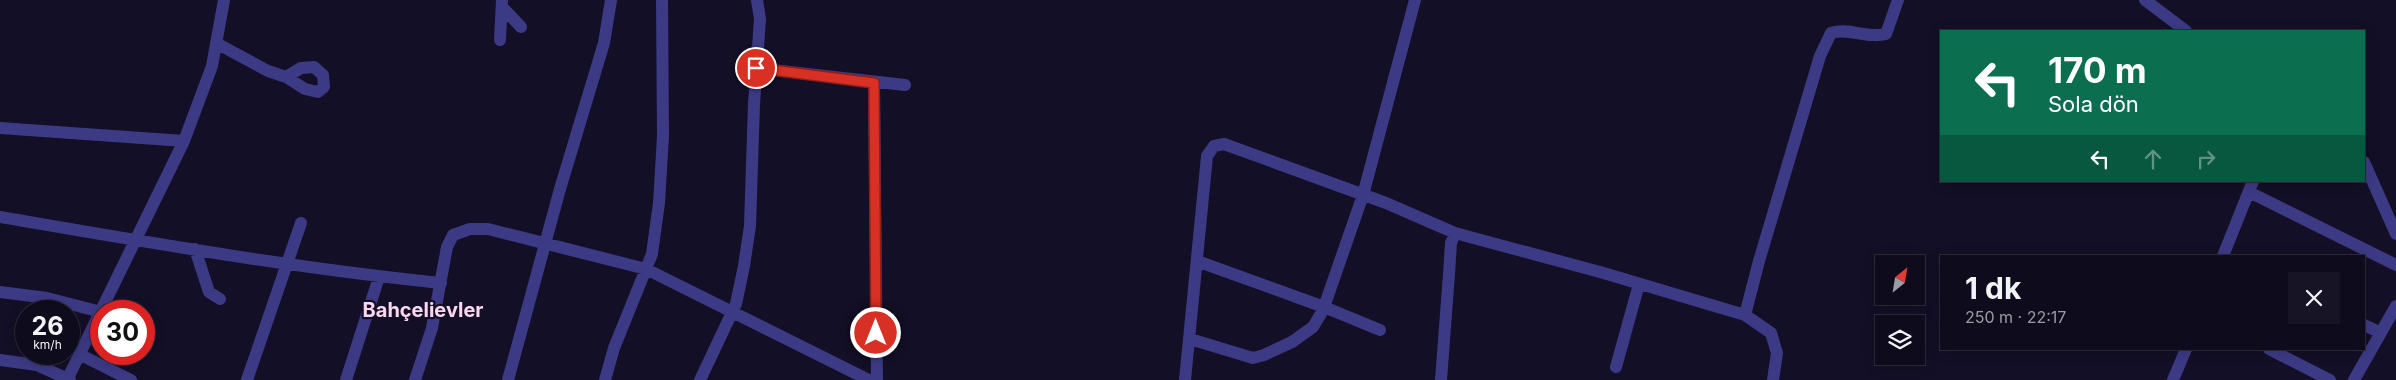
<!DOCTYPE html>
<html lang="tr">
<head>
<meta charset="utf-8">
<style>
  :root { --surface:#0e0b1c; --page:#171425; --text:#f1f3f6; --muted:#9b9ba3; --line:#2e2b3b }
  body { margin:0; font-family:Inter,sans-serif; background:var(--page); color:var(--text); height:100vh; display:flex; flex-direction:column; font-size:19px; white-space:nowrap }
  * { box-sizing:border-box; margin:0 }
  p { font-size:16px; color:var(--muted) }
  .icon { flex:none; width:28px; height:28px; fill:none; stroke:currentColor; stroke-width:2; stroke-linecap:round; stroke-linejoin:round }
  .map { position:relative; flex:1; overflow:hidden }
  .details { position:absolute; left:1940px; top:255px; width:425px; height:95px; display:flex; flex-direction:column; background:var(--surface); border-radius:0px; box-shadow:0 2px 12px #0003,0 0 0 1px var(--line) }
  .details>* { flex:none }
  .top-card { position:absolute; left:1940px; top:30px; width:425px; height:152px; border-radius:0px; box-shadow:0 2px 12px #0003,0 0 0 1px var(--line); background:#0b6e4f; color:#fff; overflow:hidden }
  .needle { width:32px; rotate:30deg }
  .fabs { position:absolute; left:1875px; top:255px; display:grid; gap:10px }
  .fabs a { display:grid; place-items:center; width:50px; height:50px; border-radius:0px; background:var(--surface); box-shadow:0 2px 12px #0003,0 0 0 1px var(--line); font-size:25px }
  .speed { position:absolute; left:15px; top:300px; display:flex; gap:10px; font-size:25px; font-weight:700; text-align:center }
  .speed>* { display:grid; place-content:center; width:65px; height:65px; border-radius:50%; background:var(--surface); box-shadow:0 2px 12px #0003,0 0 0 1px var(--line); line-height:1 }
  .speed small { font-size:12px; font-weight:400 }
  .speed .limit { border:8px solid #d22; background:#fff; color:#111 }
  .pin { position:absolute; display:grid; place-items:center; width:42px; height:42px; color:#fff; margin:-21px; border:2px solid #fff; border-radius:50%; box-shadow:0 1px 5px #0007 }
  .me { position:absolute; width:55px; margin:-28px; rotate:0deg; stroke-linejoin:round; filter:drop-shadow(0 0 4px #0008) }
  .turn { display:flex; align-items:center; gap:18px; height:105px; padding:0 25px; font-size:22px }
  .turn .icon { width:65px; height:65px; stroke-width:2.5 }
  .turn b { display:block; font-size:35px; line-height:42px }
  .lanes { display:flex; align-items:center; height:48px; padding:0 25px; background:#0003; justify-content:center; gap:25px; direction:ltr }
  .lanes .off { opacity:.35 }
  .round { display:grid; place-items:center; flex:none; width:52px; height:52px; border-radius:0px; background:var(--page) }
  .overview { display:flex; align-items:center; justify-content:space-between; height:85px; padding:0 25px }
  h1 { font-size:30px; font-weight:700; line-height:38px }
  .map>svg:first-child { display:block }
  .lines { fill:none; stroke-linecap:round; stroke-linejoin:round }
  .minor { stroke:#3d3a85; stroke-width:12 }
  .route-casing { stroke:#8d1f18; stroke-width:12 }
  .route { stroke:#d93025; stroke-width:9 }
  .labels { text-anchor:middle; dominant-baseline:central; stroke-width:4.5; stroke-linejoin:round; paint-order:stroke }
  .district-label { font-size:20px; font-weight:bold; fill:#ffd6f0; stroke:#130f26 }
</style>
</head>
<body>
<div class="map">
<svg width="2396" height="380" viewBox="0 0 2396 380">
  <rect width="100%" height="100%" fill="#130f26"/>
  <g class="lines">
    <path class="minor" d="M2145,0L2186,31
      M502,7L521,27
      M500,40L502,0
      M216,43L268,71L286,77L305,89L318,92L324,87L323,75L314,67L301,68L286,77
      M756,68L905,85
      M874,83L877,380
      M0,128L184,141
      M2364,162L2396,234
      M2249,192L2396,265
      M0,217C146,242 293,268 441,283
      M195,249L209,292L220,299
      M2223,256L2253,181
      M1197,261L1324,307L1380,330
      M0,292L47,298L101,312
      M1745,315L1759,261L1820,56L1831,33C1848,27 1867,39 1886,34L1898,0
      M2364,325L2381,333
      M1190,339L1253,358L1264,355L1292,342L1313,327L1323,310L1363,195L1415,0
      M2269,349L2330,380
      M79,354L131,380
      M0,360L37,365L70,380
      M1616,367L1639,284
      M67,380L184,141L212,66L224,0
      M247,380L301,223
      M346,380L379,277
      M415,380L432,328L447,247L453,235L470,229H488L646,269L869,380
      M508,380L560,189L604,43L611,0
      M605,380L614,348L652,254L659,203L663,136L662,0
      M700,380L736,304L744,266L750,226L754,104L760,19L757,0
      M1185,380L1207,156L1214,146L1224,144L1386,203L1455,233L1600,272L1745,315L1771,333L1777,353L1773,380
      M1441,380L1449,274L1451,243L1455,233
      M2173,380L2186,349
      M2354,380L2396,306"/>
  </g>
  <g class="lines">
    <g class="route-casing">
      <path id="route" d="M756,68L874,83L876,333"/>
    </g>
    <use href="#route" class="route"/>
  </g>
  <g class="labels">
    <g class="district-label">
      <text x="423" y="310">Bahçelievler</text>
    </g>
  </g>
</svg>
<div class="fabs">
<a><svg class="needle" viewBox="-14 -14 28 28"><path d="M0-13l5 13h-10z" fill="#e53935"/><path d="M0 13l5-13h-10z" fill="#9b9ba3"/></svg></a>
<a><svg class="icon" aria-label="layers" viewBox="0 0 24 24"><path d="M12 4l9 5-9 5-9-5zM3 14l9 5 9-5"/></svg></a>
</div>
<div class="speed"><div>26<small>km/h</small></div><div class="limit">30</div></div>
<div class="pin" style="left:756px;top:68px;background:#d93025"><svg class="icon" aria-label="arrive" viewBox="0 0 24 24"><path d="M6 21V4h12l-3 4 3 4H6"/></svg></div>
<svg class="me" style="left:876px;top:333px" viewBox="-20 -20 40 40"><circle r="17" fill="#d93025" stroke="#fff" stroke-width="3"/><path d="M0-11L8 9 0 5-8 9z" fill="#fff"/></svg>
<div class="top-card">
<div class="turn"><svg class="icon" aria-label="left" viewBox="0 0 24 24"><path d="M17 20v-9H6M10 6l-5 5 5 5"/></svg><div><b>170 m</b>Sola dön</div></div>
<div class="lanes"><svg class="icon" aria-label="left" viewBox="0 0 24 24"><path d="M17 20v-9H6M10 6l-5 5 5 5"/></svg><svg class="icon off" aria-label="ahead" viewBox="0 0 24 24"><path d="M12 20V5M6 11l6-6 6 6"/></svg><svg class="icon off" aria-label="right" viewBox="0 0 24 24"><path d="M7 20v-9h11M14 6l5 5-5 5"/></svg></div>
</div>
<section class="details">
<div class="overview"><div><h1>1 dk</h1><p>250 m · 22:17</p></div><a class="round"><svg class="icon" aria-label="close" viewBox="0 0 24 24"><path d="M6 6l12 12M18 6L6 18"/></svg></a></div>
</section>
</div>
</body>
</html>
